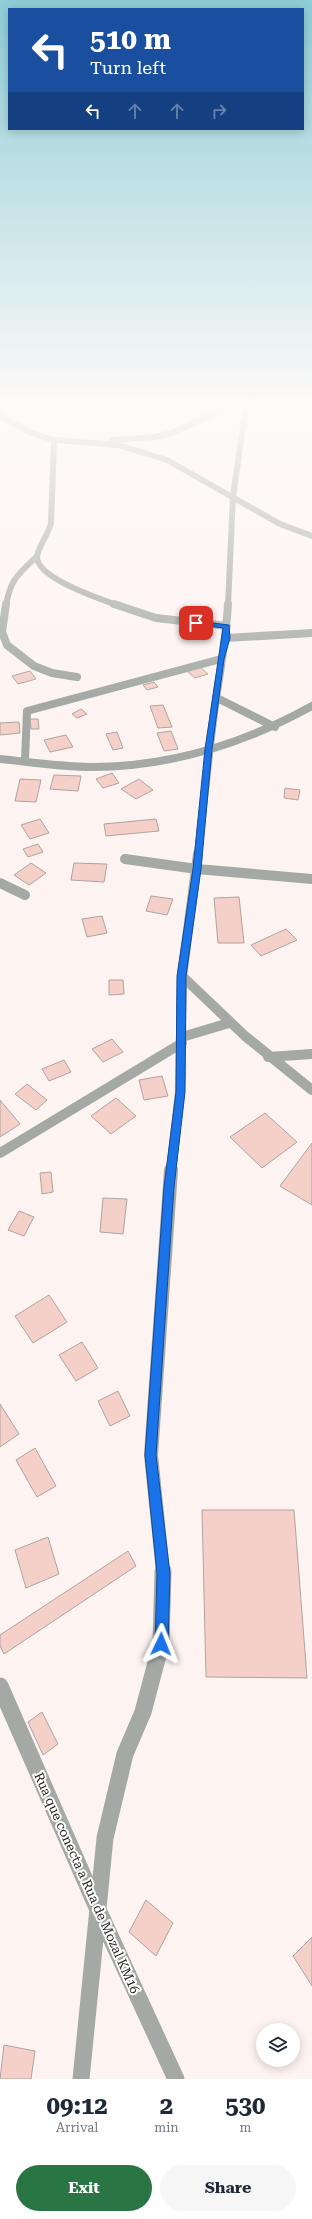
<!DOCTYPE html>
<html lang="en">
<head>
<meta charset="utf-8">
<style>
  :root { --surface:#fff; --page:#f6f6f7; --text:#1f2937; --muted:#747a83; --accent:#297543 }
  body { margin:0; font-family:"Roboto Serif",serif; background:var(--page); color:var(--text); height:100vh; display:flex; flex-direction:column; font-size:15px; white-space:nowrap }
  * { box-sizing:border-box; margin:0 }
  p { font-size:13px; color:var(--muted) }
  .icon { flex:none; width:22px; height:22px; fill:none; stroke:currentColor; stroke-width:2; stroke-linecap:round; stroke-linejoin:round }
  .map { position:relative; height:2079px; overflow:hidden }
  .details { display:flex; flex-direction:column; background:var(--surface); flex:1 }
  .details>* { flex:none }
  .banner { position:absolute; left:8px; top:8px; width:296px; height:122px; border-radius:0px; box-shadow:0 2px 10px #0003; background:#1a4fa0; color:#fff; overflow:hidden }
  .controls { position:absolute; left:256px; top:2023px; display:grid; gap:8px }
  .controls a { display:grid; place-items:center; width:44px; height:44px; border-radius:50%; background:var(--surface); box-shadow:0 2px 10px #0003; font-size:20px }
  .pin { position:absolute; display:grid; place-items:center; width:34px; height:34px; color:#fff; margin:-17px; border-radius:8px; box-shadow:0 2px 6px #0006 }
  .me { position:absolute; width:44px; margin:-22px; rotate:2deg; stroke-linejoin:round; filter:drop-shadow(0 0 3px #0008) }
  .turn { display:flex; align-items:center; gap:14px; height:84px; padding:0 16px; font-size:18px }
  .turn .icon { width:52px; height:52px; stroke-width:2.5 }
  .turn b { display:block; font-size:28px; line-height:34px }
  .lanes { display:flex; align-items:center; height:38px; padding:0 16px; background:#0003; justify-content:center; gap:20px; direction:ltr }
  .lanes .off { opacity:.35 }
  .eta { display:flex; justify-content:space-evenly; align-items:center; height:68px; text-align:center }
  .eta b { font-size:24px; font-weight:700; line-height:28px }
  .cta { display:flex; gap:8px; margin-top:auto; padding:8px 16px }
  .cta a { flex:1; height:46px; border-radius:24px; background:var(--accent); color:#fff; font-size:16px; font-weight:700; line-height:46px; text-align:center }
  .cta a+a { background:var(--page); color:var(--text) }
  .map>svg:first-child { display:block }
  .building { fill:#f4d0c9; stroke:#b1a3a0 }
  .lines { fill:none; stroke-linecap:round; stroke-linejoin:round }
  .minor-far4 { stroke:#a4a9a5; stroke-width:6 }
  .minor-far3 { stroke:#a4a9a5; stroke-width:8 }
  .minor-far2 { stroke:#a4a9a5; stroke-width:10 }
  .minor-far1 { stroke:#a4a9a5; stroke-width:14 }
  .minor { stroke:#a4a9a5; stroke-width:17 }
  .route { fill:#1a73e8; stroke:#114b97 }
  .labels { text-anchor:middle; dominant-baseline:central; stroke-width:4; stroke-linejoin:round; paint-order:stroke }
  .near-street-label { font-size:13px; fill:#231e1d; stroke:#fff }
</style>
</head>
<body>
<div class="map">
<svg width="312" height="2079" viewBox="0 0 312 2079">
  <rect width="100%" height="100%" fill="#fdf4f2"/>
  <path class="building" d="M199,666L208,674L195,678L187,671Z
    M30,671L36,679L18,684L12,676Z
    M154,682L158,687L147,690L143,685Z
    M163,705L172,727L158,728L150,706Z
    M81,709L87,714L77,718L72,714Z
    M30,719H38L39,729H31Z
    M19,722L20,733L0,735V723Z
    M171,731L178,749L164,751L157,733Z
    M117,732L123,748L113,750L106,734Z
    M66,735L73,747L50,752L44,740Z
    M112,773L119,783L103,788L96,779Z
    M54,775L81,776L78,791L50,789Z
    M20,779L41,780L36,802L15,801Z
    M139,779L153,790L136,799L121,789Z
    M285,788L300,790L298,800L284,798Z
    M40,819L49,833L30,839L21,825Z
    M156,819L159,831L106,836L104,824Z
    M38,844L43,852L28,857L23,849Z
    M31,863L46,873L29,885L14,875Z
    M74,863L107,864L104,882L71,880Z
    M151,896L173,899L167,915L146,911Z
    M239,897L244,943H218L214,898Z
    M102,916L107,933L87,937L82,919Z
    M286,929L297,940L261,956L251,945Z
    M109,980H123L124,994L109,995Z
    M112,1039L123,1052L103,1062L92,1049Z
    M64,1060L71,1072L49,1081L42,1069Z
    M162,1076L168,1096L144,1100L139,1080Z
    M27,1084L47,1100L36,1110L15,1094Z
    M116,1098L136,1116L111,1134L91,1116Z
    M0,1100L20,1124L0,1137Z
    M265,1113L297,1142L262,1168L230,1137Z
    M312,1143V1205L280,1186Z
    M51,1172L53,1192L42,1194L40,1173Z
    M103,1198L127,1199L123,1234L100,1232Z
    M19,1211L34,1217L24,1236L8,1230Z
    M49,1295L67,1322L33,1343L15,1316Z
    M82,1342L98,1368L76,1381L59,1355Z
    M118,1391L130,1416L110,1426L98,1401Z
    M0,1404L19,1434L0,1447Z
    M35,1448L56,1486L37,1497L16,1460Z
    M202,1510H294L307,1678L206,1677Z
    M48,1537L59,1574L26,1588L15,1550Z
    M128,1551L136,1566L4,1654L0,1646V1635Z
    M42,1712L58,1744L43,1755L28,1722Z
    M146,1900L173,1923L156,1956L129,1932Z
    M312,1937V1986L293,1956Z
    M4,2045L35,2051L31,2079H0Z"/>
  <g class="lines">
    <path class="minor-far4" d="M0,416L31,433L54,440L118,445L167,460L280,524L312,536
      M54,440L51,523C49,533 37,549 37,557C37,578 100,599 117,605
      M112,440L155,437L172,433L228,407
      M6,605C11,578 18,575 37,556
      M228,605L233,496L246,407"/>
    <path class="minor-far3" d="M6,604L2,632L7,645L34,666L52,673L77,677
      M114,604L156,618L227,626
      M226,638L312,633
      M217,698L275,727
      M0,759C30,762 61,767 91,767C169,767 245,743 312,706
      M25,760L27,711L221,659
      M198,855C203,808 208,760 214,713C219,676 226,641 228,604"/>
    <path class="minor-far2" d="M125,859L197,869L312,879
      M0,883L25,895
      M182,976L245,1036L312,1090
      M182,1037L229,1023
      M268,1057L312,1054
      M0,1153L182,1043
      M171,1171L180,1092L182,976L198,854"/>
    <path class="minor-far1" d="M163,1572L151,1455L171,1170"/>
    <path class="minor" d="M0,1686L99,1912L176,2079
      M81,2079L105,1838L125,1754L143,1712L161,1644L163,1571"/>
  </g>
  <linearGradient id="sky" x2="0" y2="1"><stop stop-color="#8ecdd6"/><stop offset="0.58" stop-color="#fefaf9"/><stop offset="1" stop-color="#fefaf9" stop-opacity="0"/></linearGradient>
  <rect width="312" height="699" fill="url(#sky)"/>
  <path class="route" d="M196,621L229,625L230,638L224,659L212,749L201,869L186,976L185,1092L174,1187L156,1455L170,1574L168,1644L166,1648L161,1650L157,1648L155,1644L157,1574L145,1455L164,1187L176,1092L177,976L193,869L205,749L223,628L194,624Z"/>
  <g class="labels">
    <g class="near-street-label">
      <text transform="translate(87 1883) rotate(66)">Rua que conecta a Rua de Mozal KM16</text>
    </g>
  </g>
</svg>
<div class="controls">
<a><svg class="icon" aria-label="layers" viewBox="0 0 24 24"><path d="M12 4l9 5-9 5-9-5zM3 14l9 5 9-5"/></svg></a>
</div>
<div class="pin" style="left:196px;top:623px;background:#d93025"><svg class="icon" aria-label="arrive" viewBox="0 0 24 24"><path d="M6 21V4h12l-3 4 3 4H6"/></svg></div>
<svg class="me" style="left:161px;top:1644px" viewBox="-20 -20 40 40"><path d="M0-17L14 15 0 8-14 15z" fill="#1a73e8" stroke="#fff" stroke-width="4"/></svg>
<div class="banner">
<div class="turn"><svg class="icon" aria-label="left" viewBox="0 0 24 24"><path d="M17 20v-9H6M10 6l-5 5 5 5"/></svg><div><b>510 m</b>Turn left</div></div>
<div class="lanes"><svg class="icon" aria-label="left" viewBox="0 0 24 24"><path d="M17 20v-9H6M10 6l-5 5 5 5"/></svg><svg class="icon off" aria-label="ahead" viewBox="0 0 24 24"><path d="M12 20V5M6 11l6-6 6 6"/></svg><svg class="icon off" aria-label="ahead" viewBox="0 0 24 24"><path d="M12 20V5M6 11l6-6 6 6"/></svg><svg class="icon off" aria-label="right" viewBox="0 0 24 24"><path d="M7 20v-9h11M14 6l5 5-5 5"/></svg></div>
</div>
</div>
<section class="details">
<div class="eta">
<div><b>09:12</b><p>Arrival</p></div>
<div><b>2</b><p>min</p></div>
<div><b>530</b><p>m</p></div>
</div>
<div class="cta"><a>Exit</a><a>Share</a></div>
</section>
</body>
</html>
